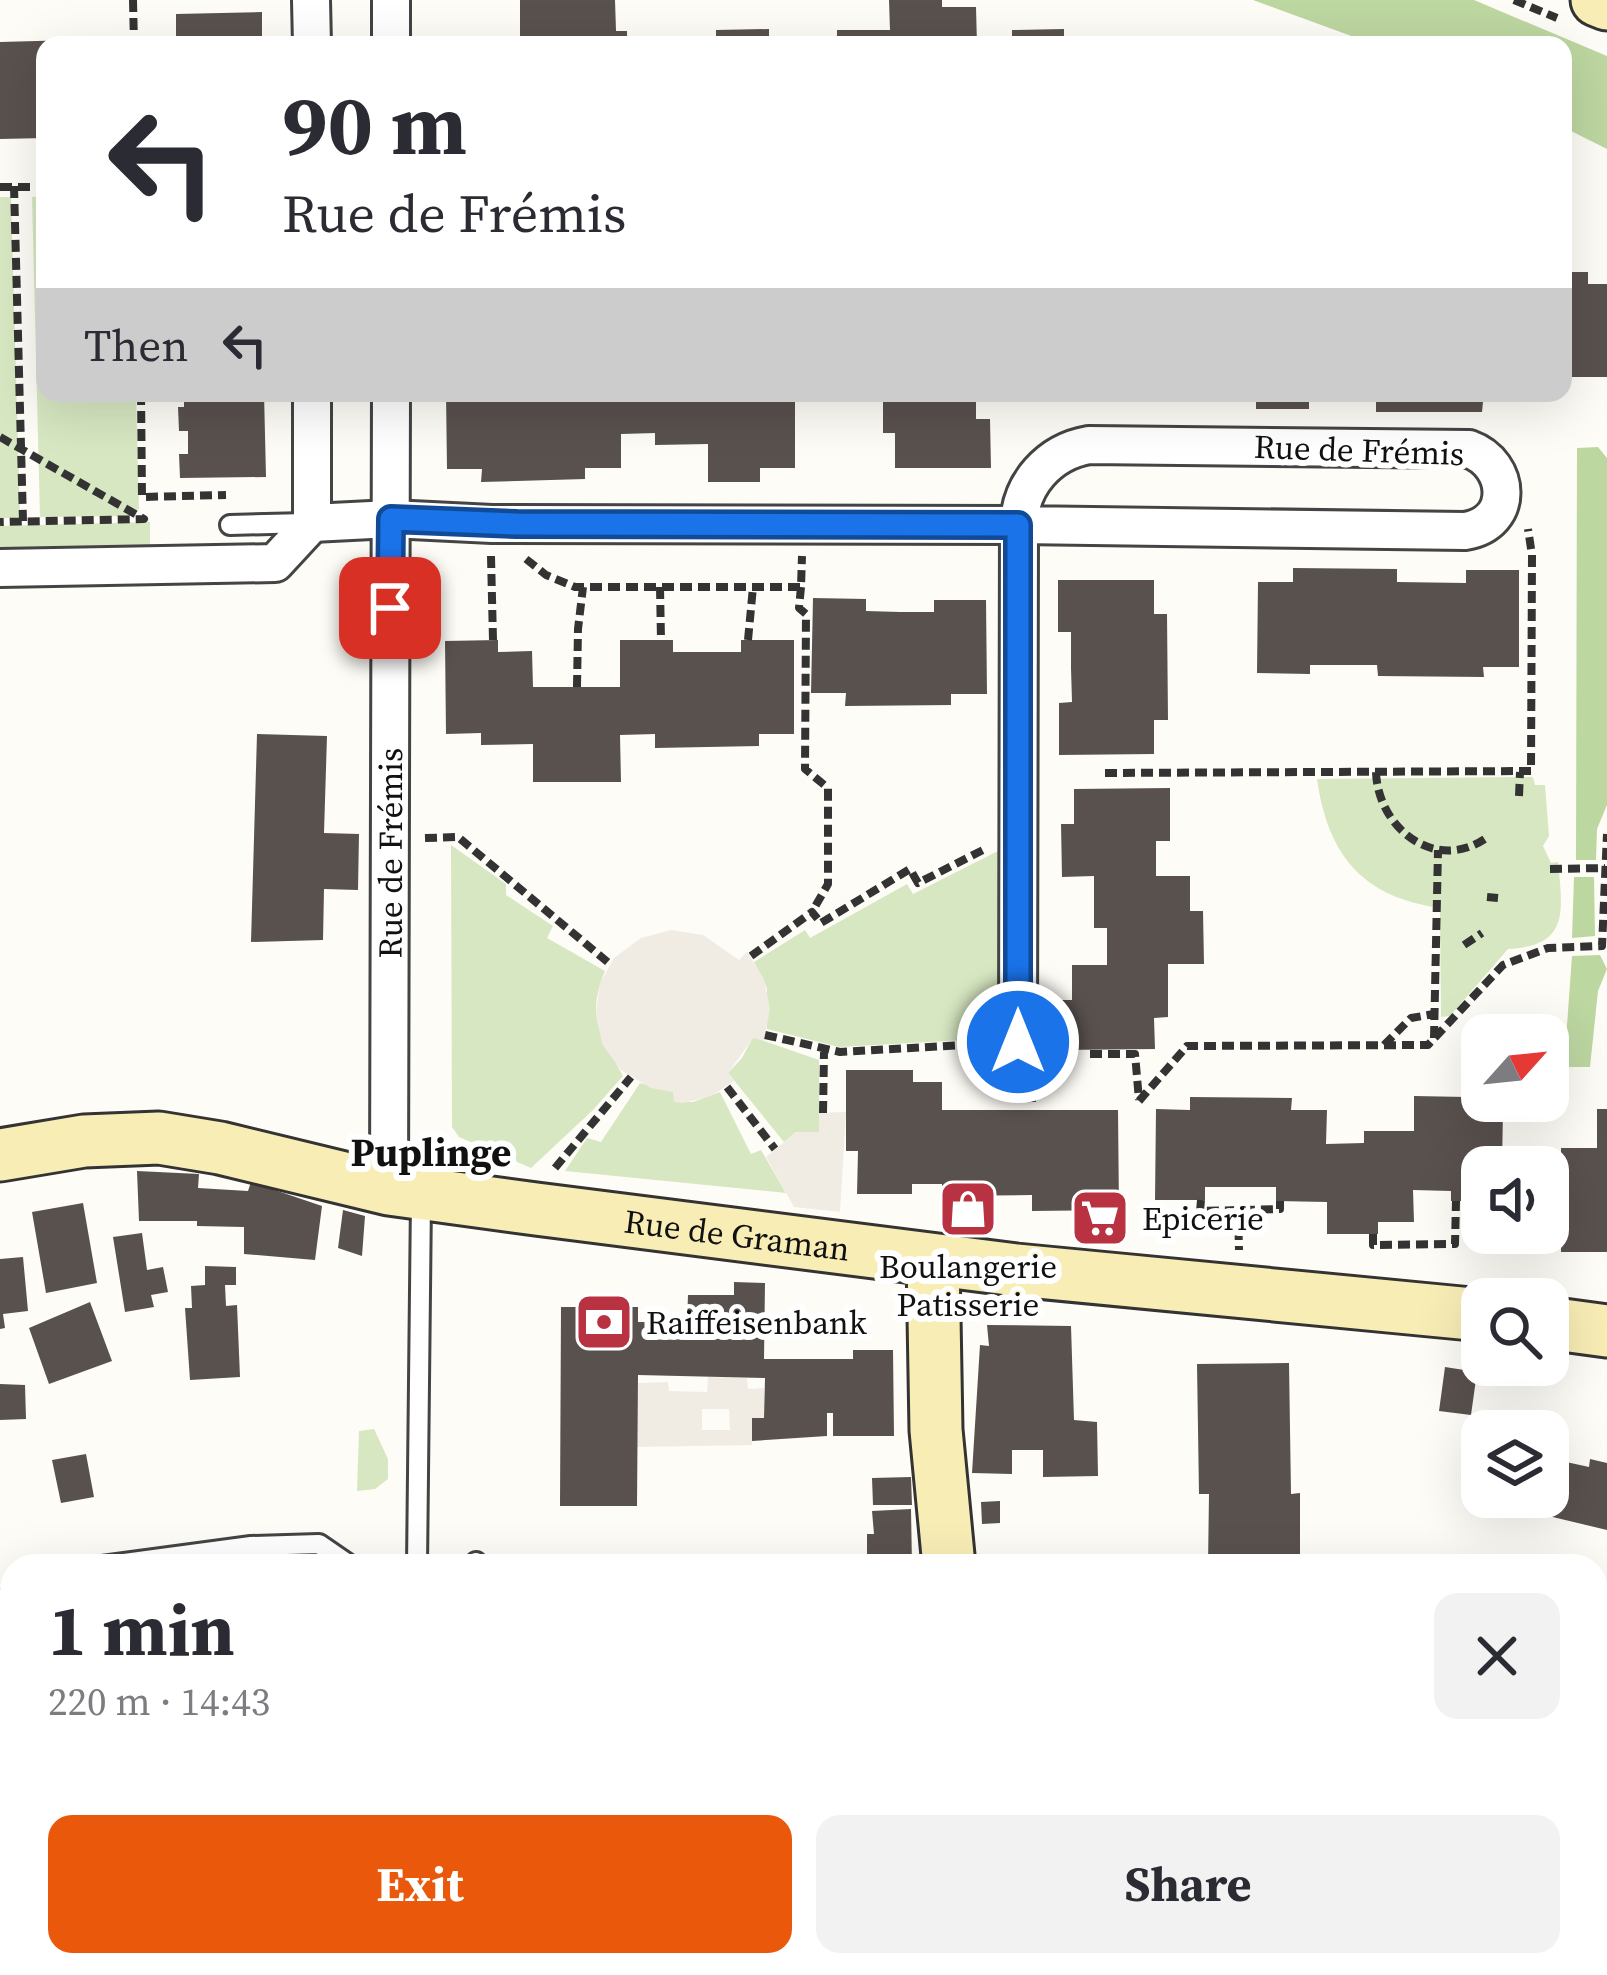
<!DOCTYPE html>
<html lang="en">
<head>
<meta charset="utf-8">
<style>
  :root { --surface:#fff; --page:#f2f2f3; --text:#2b2b33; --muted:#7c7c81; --accent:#ea580c }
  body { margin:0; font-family:"Source Serif 4",serif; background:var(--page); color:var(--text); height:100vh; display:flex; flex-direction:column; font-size:45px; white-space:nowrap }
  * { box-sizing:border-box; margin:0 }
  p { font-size:39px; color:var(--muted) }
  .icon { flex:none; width:66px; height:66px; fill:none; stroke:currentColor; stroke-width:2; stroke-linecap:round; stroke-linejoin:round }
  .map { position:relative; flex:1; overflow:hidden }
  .side { position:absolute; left:0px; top:1554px; width:1608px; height:423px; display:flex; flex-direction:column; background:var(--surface); border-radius:36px 36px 0 0; box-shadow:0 12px 48px #0002 }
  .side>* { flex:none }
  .top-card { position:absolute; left:36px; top:36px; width:1536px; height:366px; border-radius:24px; box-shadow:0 12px 48px #0002; background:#fff; color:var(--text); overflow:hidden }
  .needle { width:78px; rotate:63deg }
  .buttons { position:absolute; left:1461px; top:1014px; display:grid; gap:24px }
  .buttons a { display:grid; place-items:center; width:108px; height:108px; border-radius:24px; background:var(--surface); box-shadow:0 12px 48px #0002; font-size:60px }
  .pin { position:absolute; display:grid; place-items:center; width:102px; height:102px; color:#fff; margin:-51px; border-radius:24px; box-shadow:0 6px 18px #0006 }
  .me { position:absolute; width:132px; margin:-66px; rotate:0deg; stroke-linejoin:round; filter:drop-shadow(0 0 9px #0008) }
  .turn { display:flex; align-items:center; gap:42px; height:252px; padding:0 48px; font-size:54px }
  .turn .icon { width:156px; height:156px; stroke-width:2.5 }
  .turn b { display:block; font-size:84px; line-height:102px }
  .then { display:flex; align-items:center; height:114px; padding:0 48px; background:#0003; gap:24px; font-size:45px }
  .round { display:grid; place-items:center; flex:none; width:126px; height:126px; border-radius:24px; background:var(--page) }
  .head { display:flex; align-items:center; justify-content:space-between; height:204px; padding:0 48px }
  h1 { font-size:72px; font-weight:700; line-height:90px }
  .button { display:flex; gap:24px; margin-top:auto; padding:24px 48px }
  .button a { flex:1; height:138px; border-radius:24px; background:var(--accent); color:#fff; font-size:48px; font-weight:700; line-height:138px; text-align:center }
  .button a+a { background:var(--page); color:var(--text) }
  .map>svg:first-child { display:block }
  .green { fill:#d7e7c1 }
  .forest { fill:#bdd7a1 }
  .cemetery { fill:#dae1c6 }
  .plaza { fill:#f0ece3; fill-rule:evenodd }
  .building { fill:#59514e }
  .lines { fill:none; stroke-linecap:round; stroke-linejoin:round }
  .lane-casing { stroke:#444; stroke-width:24 }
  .street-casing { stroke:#444; stroke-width:42 }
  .secondary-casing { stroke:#333; stroke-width:57 }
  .path { stroke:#333; stroke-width:8; stroke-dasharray:12 6; stroke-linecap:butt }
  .lane { stroke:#fff; stroke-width:18 }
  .street { stroke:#fff; stroke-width:36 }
  .secondary { stroke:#f9edb6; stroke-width:51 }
  .route-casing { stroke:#114b97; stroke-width:30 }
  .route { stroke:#1a73e8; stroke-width:21 }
  .labels { text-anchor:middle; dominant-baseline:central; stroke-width:12; stroke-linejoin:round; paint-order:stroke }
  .street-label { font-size:33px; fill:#111; stroke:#fff }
  .poi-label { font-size:33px; fill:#111; stroke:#fff; text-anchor:start }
  .quarter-label { font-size:39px; font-weight:bold; fill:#111; stroke:#fff }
</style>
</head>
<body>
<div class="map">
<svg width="1607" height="1975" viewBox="0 0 1607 1975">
  <rect width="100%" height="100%" fill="#fefcf6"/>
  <path class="green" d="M45,196V393H136L139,509L128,516L40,517L32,197Z
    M0,197H11L20,518H0Z
    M150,522V546L0,549V526Z
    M1533,777L1535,785H1545L1549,836L1543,846L1551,863L1558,862C1563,913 1569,946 1508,949L1450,1016L1441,1017L1440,908C1363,897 1328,856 1317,779Z
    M451,845L506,884V895L553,926L547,938L605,971C585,1019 602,1036 623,1076L593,1110L531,1168L459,1137L452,1127Z
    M998,851L1001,1038L839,1047L767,1029V988L754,962L805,930L810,938L907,884L913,894Z
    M753,1037L819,1060V1132H796L784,1142L728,1073L742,1058Z
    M640,1083L674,1092L675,1102H693L720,1092L751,1154L761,1150L786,1193L565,1171L587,1138L601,1142Z
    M374,1429L388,1459V1479L375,1489L357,1491L359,1431Z"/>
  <path class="forest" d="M1253,0H1474L1607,56V149L1563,127V45H1376Z
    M1598,447L1607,458V805L1597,829L1596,860H1576L1577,448Z
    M1574,877H1594L1595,936L1572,938Z
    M1600,955L1607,969L1598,991L1590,1067H1564L1572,956Z"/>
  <path class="cemetery" d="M0,1896H12V1965H168V1975H0Z
    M544,1969V1975H226Z"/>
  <path class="plaza" d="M671,930L703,935L739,960L747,952L764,979L770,1009L764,1041L753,1038L728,1073L734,1081L711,1096L683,1103L674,1102L673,1092L651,1088L621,1070L602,1044L596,1013L600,983L614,958L641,938Z
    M846,1112L840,1212L794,1207L766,1157L796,1132H819V1113Z
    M708,1377L747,1378L748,1389L764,1388V1418L752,1419V1445L637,1447L638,1383L668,1382L669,1391L707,1392ZM702,1409H729L730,1430H702Z"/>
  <path class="building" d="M520,0H615L616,31H627V45H520Z
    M889,0H942V7H976L977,45H837V30H890Z
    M262,12V45H185L184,38L176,39V14Z
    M769,29V45H716V30Z
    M1064,29V45H1012V30Z
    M74,40V45H45V138L0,139V42Z
    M1563,272H1588V284H1607V377H1569V365H1563Z
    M184,393H264L266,477L180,478L179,454H188V431H179L178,407H184Z
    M446,393H795V468H760V482H708V444L655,445V433L621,434V468H585V479L481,482L482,469H447Z
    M883,393H976V419H990L991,468H895V433H883Z
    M1256,393H1517V402H1483L1482,412H1376V400H1309V409H1256Z
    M1293,568L1397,569V582L1466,583V570H1519V667H1483L1484,677L1378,676L1377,665H1310V674L1257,673L1258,582H1293Z
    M1058,580H1154V614H1167L1168,720H1154V754L1059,755V703L1072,702L1071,668V632H1058Z
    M813,598L866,599V611L900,612H934V600H986L987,694H951V705L845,706L846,693H811Z
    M498,640V652L532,651L533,687H620V640H673V652H741V640H794V734H759V746L655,748V734L620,735L621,782H533V744L481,745V733L446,734L445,641Z
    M257,734L327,736L324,833L359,834L358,890L324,889L323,940L251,942Z
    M1170,788V841H1156V876H1190V911H1203L1204,964H1168V1017L1154,1018L1155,1049L1060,1050L1059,1000H1072V965H1107V928H1094V876L1062,877L1061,824H1074V789Z
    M846,1070H913V1082H942V1110H1118L1119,1210L1032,1211V1195L942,1196V1184H912V1194H857L858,1151H846Z
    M1414,1096L1467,1097V1107L1503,1108L1502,1167H1482V1201H1451V1191L1413,1190L1414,1222H1378V1234H1327V1202L1276,1201V1187H1205V1200H1155L1156,1109L1190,1110V1097L1292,1098L1291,1110H1327L1326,1144L1364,1143V1131H1414Z
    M1597,1109H1607V1252H1561V1148H1597Z
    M137,1171L199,1174L198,1188L248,1191L251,1182L322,1206L315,1260L244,1254V1227L197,1226V1221H139Z
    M83,1203L97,1283L46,1293L32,1212Z
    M343,1210L365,1216L362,1256L338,1248Z
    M142,1233L147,1270L163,1267L168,1292L151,1295L154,1307L125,1312L113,1237Z
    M23,1257L28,1311L3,1314L5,1328L0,1329V1259Z
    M205,1266L236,1267V1285H225L226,1306L237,1305L240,1377L190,1380L185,1308H192L191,1286L205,1285Z
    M734,1282L765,1283L764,1359H853V1350H893L894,1436H833V1413H827V1436L752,1441V1418H764L765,1378L638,1375L637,1506H560L561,1307H638V1322H687L688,1295H734Z
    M90,1302L112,1361L49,1384L29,1328Z
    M987,1325L1071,1326L1074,1420L1097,1422L1098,1476L1043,1477V1450H1012V1474L972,1473L980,1345L989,1346Z
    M1289,1363L1291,1494L1300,1493V1566H1208L1209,1494H1199L1197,1364Z
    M1445,1367L1477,1372L1471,1415L1439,1411Z
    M0,1384L25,1385L26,1419L0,1420Z
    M86,1454L94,1497L61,1503L52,1460Z
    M1548,1458L1589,1467L1590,1459L1607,1463V1530L1536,1513L1539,1497H1548Z
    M911,1477L912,1505H873L872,1478Z
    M1000,1501V1523L982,1524L981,1502Z
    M911,1509L912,1566H867V1534H874L872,1511Z
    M1001,1560H1051V1566H1001Z
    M0,1710H12V1733H0Z
    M0,1781H12V1878H0Z
    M594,1965H674V1971H666V1975H594Z
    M802,1965H881V1975H802Z
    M1268,1965H1346L1345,1975H1266Z"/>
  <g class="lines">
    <g class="lane-casing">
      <path id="lane" d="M230,525L307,523
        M102,1566L251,1546L319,1544L351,1566
        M417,1566L421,1199
        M475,1566L476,1562
        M0,1601L12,1596"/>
    </g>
    <g class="street-casing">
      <g id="street">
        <path d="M311,0L312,45"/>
        <path d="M391,45V0"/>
        <path d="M312,393V523L391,519L492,524L1019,525L1018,1042"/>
        <path d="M1089,445L1469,449C1511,464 1515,523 1465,531L1019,525C1020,484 1049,452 1089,445Z"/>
        <path d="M0,568L275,563L312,523"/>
        <path id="s1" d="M389,1189L391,393"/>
      </g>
    </g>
    <g class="secondary-casing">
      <g id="secondary">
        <path d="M1597,0L1607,4"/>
        <path id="s2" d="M0,1155L84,1141L159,1138L220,1148L389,1189L536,1209L1016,1270L1482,1315"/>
        <path d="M933,1260L936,1430L949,1566"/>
        <path d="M1548,1323L1607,1331"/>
        <path d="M947,1975V1965"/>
      </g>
    </g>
    <path class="path" d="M133,0L134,45
      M1514,0L1557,18
      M14,186L23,521
      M0,187H45
      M141,393L142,497L226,495
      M0,437L144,519L0,522
      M491,556L493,640
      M526,559L546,575L575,587H801L802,556
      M660,587L661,640
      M801,587L799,608L806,614L805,769L828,788V884L812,912
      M748,640L753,587
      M577,687L578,629L583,587
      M1376,772C1378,829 1437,875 1489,836
      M1105,773L1531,771L1532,555L1528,529
      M1519,796L1520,772
      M425,838L458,837L610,964
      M1550,869L1605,868
      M1487,897L1498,898
      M1464,945L1482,933
      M751,956L812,912L821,923L910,869L918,883L985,849
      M765,1035L840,1052L983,1044
      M1434,1038L1438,850
      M1384,1045L1411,1018L1434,1014
      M1090,1054H1135L1139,1100
      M1031,1075L1032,1102
      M727,1087L775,1149
      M1139,1101L1187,1046L1428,1045L1503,965L1548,948L1602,946L1607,834
      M823,1113L824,1052
      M555,1168L631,1077
      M1201,1200L1200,1211L1280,1209V1201
      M1238,1210L1239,1250
      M1373,1234V1245L1455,1244L1456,1201
      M0,1888H12
      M14,1965V1975
      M71,1965V1975
      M127,1965V1975"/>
    <use href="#lane" class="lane"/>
    <use href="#street" class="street"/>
    <use href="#secondary" class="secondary"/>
  </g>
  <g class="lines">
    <g class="route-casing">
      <path id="route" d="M390,608L391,519L517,524L1018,525V1042"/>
    </g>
    <use href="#route" class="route"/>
  </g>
  <defs>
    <g id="shop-square" transform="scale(3)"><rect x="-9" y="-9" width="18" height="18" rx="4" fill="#b83242" stroke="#fff"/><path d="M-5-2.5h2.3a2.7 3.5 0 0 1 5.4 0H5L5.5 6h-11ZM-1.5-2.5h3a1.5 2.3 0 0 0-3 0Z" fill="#fff"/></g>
    <g id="supermarket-square" transform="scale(3)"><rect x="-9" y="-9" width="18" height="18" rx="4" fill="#b83242" stroke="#fff"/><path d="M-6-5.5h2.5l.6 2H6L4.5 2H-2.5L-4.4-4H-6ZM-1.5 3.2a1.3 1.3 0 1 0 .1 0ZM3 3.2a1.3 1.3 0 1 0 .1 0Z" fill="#fff"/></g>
    <g id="bank-square" transform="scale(3)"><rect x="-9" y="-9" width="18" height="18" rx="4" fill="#b83242" stroke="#fff"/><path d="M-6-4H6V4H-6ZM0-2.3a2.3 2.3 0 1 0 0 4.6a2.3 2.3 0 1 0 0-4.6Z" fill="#fff"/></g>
  </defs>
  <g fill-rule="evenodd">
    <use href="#shop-square" x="968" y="1209"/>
    <use href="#supermarket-square" x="1100" y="1218"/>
    <use href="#bank-square" x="604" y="1322"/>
  </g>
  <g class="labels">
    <g class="street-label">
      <text transform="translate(1359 450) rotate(2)">Rue de Frémis</text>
      <text stroke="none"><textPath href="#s1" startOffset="336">Rue de Frémis</textPath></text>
      <text stroke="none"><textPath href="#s2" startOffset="747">Rue de Graman</textPath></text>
    </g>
    <g class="poi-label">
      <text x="1142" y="1218">Epicerie</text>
      <text x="968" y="1266" text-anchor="middle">Boulangerie<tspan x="968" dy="38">Patisserie</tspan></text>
      <text x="646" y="1322">Raiffeisenbank</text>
    </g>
    <g class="quarter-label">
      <text x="431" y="1152">Puplinge</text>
    </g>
  </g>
</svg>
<div class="buttons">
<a><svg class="needle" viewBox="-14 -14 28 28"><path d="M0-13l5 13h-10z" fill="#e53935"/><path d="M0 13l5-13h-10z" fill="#7c7c81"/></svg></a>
<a><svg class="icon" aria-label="sound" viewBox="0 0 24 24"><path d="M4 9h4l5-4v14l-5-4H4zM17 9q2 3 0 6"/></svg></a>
<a><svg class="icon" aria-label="search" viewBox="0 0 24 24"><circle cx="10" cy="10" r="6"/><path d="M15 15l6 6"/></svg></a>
<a><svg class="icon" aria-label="layers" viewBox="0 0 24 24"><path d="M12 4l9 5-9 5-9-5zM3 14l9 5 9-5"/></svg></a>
</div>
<div class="pin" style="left:390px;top:608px;background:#d93025"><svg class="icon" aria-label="arrive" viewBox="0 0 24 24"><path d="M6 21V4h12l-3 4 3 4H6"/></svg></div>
<svg class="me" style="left:1018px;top:1042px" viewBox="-20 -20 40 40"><circle r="17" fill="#1a73e8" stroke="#fff" stroke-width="3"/><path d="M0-11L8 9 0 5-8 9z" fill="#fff"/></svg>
<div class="top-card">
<div class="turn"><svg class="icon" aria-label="left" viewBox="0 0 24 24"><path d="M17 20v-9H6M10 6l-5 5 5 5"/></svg><div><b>90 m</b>Rue de Frémis</div></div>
<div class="then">Then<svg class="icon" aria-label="left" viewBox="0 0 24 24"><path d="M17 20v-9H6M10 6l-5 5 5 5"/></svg></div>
</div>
<section class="side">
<div class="head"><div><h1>1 min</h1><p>220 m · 14:43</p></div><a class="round"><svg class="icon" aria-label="close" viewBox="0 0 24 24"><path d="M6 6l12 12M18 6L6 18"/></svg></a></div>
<div class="button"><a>Exit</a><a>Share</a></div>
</section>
</div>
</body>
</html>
